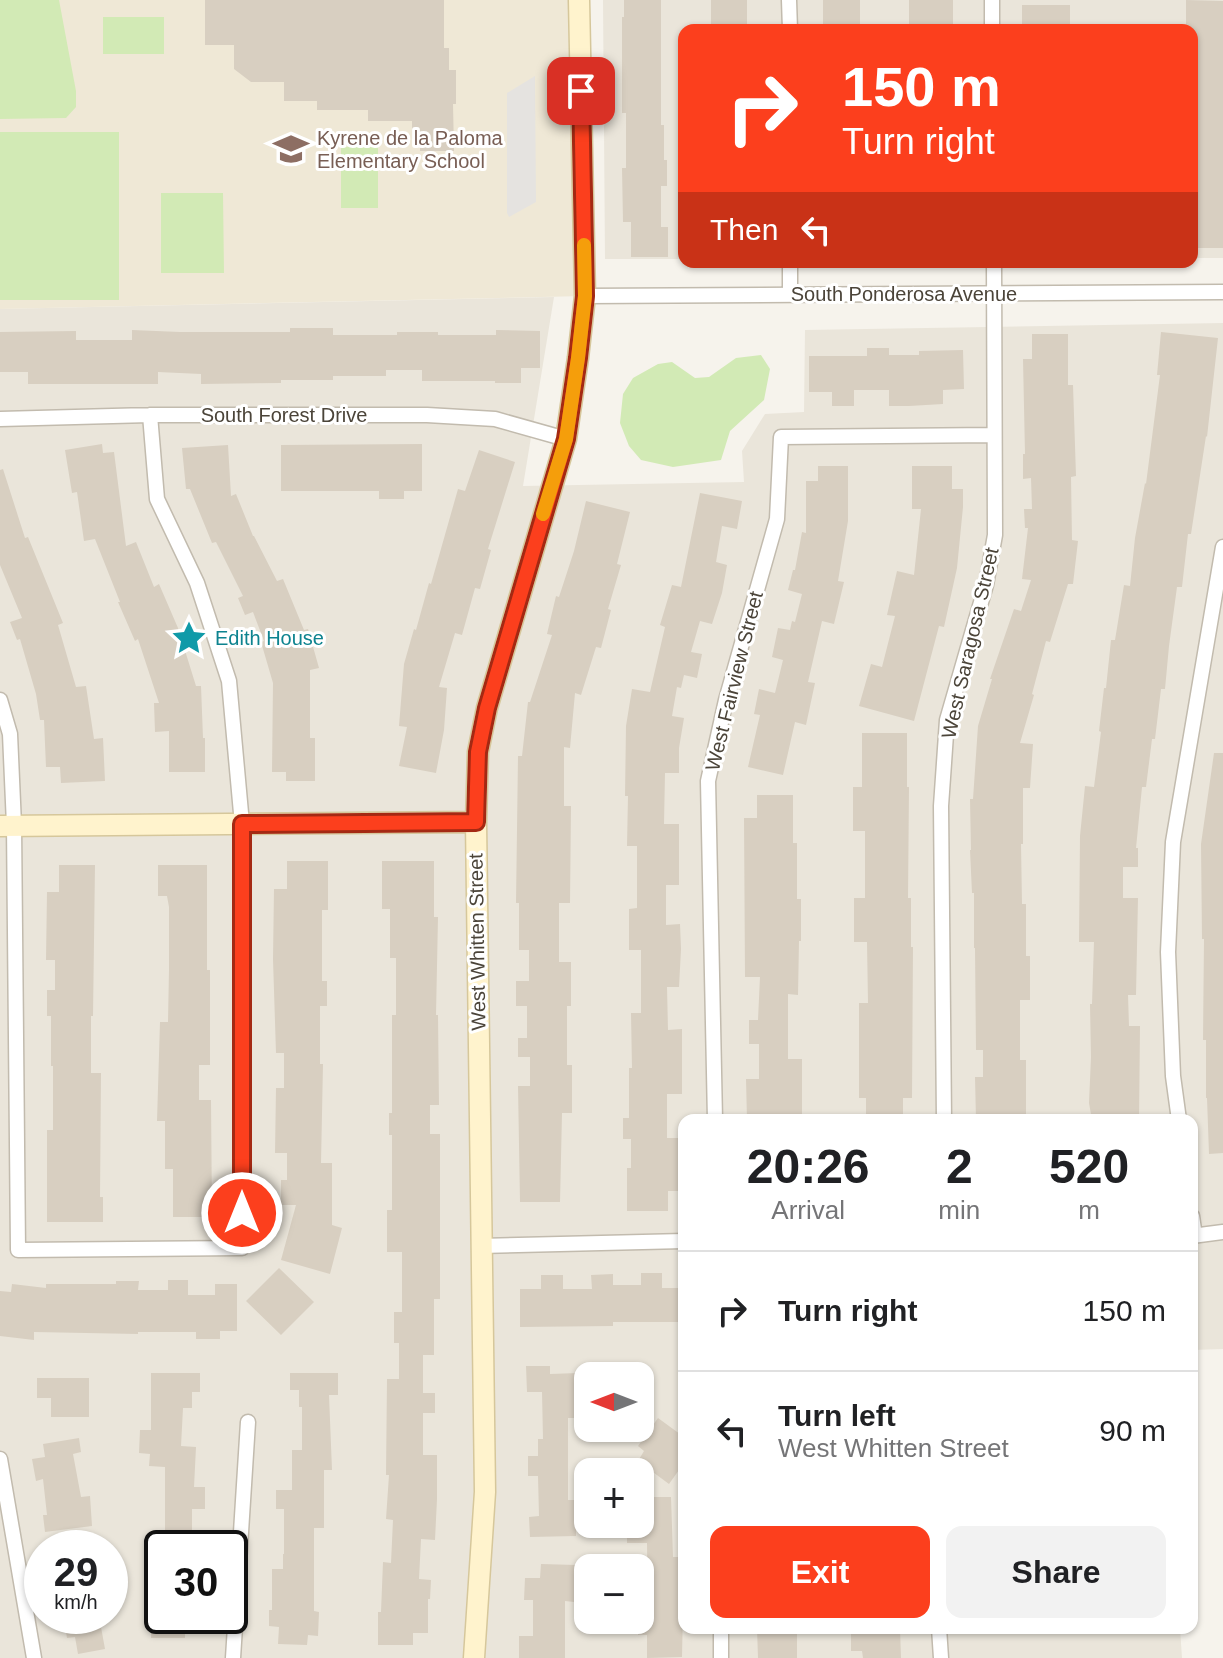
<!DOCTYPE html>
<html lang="en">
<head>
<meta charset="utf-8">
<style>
  :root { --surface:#fff; --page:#f2f2f2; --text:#202124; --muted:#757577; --line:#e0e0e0; --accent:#fc3f1d }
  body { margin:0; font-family:Arial,sans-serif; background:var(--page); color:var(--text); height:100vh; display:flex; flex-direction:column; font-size:30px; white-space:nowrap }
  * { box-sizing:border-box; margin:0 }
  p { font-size:26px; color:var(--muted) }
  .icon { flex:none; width:44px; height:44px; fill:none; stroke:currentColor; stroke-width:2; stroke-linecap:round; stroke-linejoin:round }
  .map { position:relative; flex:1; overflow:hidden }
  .details { position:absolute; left:678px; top:1114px; width:520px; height:520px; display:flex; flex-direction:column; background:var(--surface); border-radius:16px; box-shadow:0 2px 6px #0004 }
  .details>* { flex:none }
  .top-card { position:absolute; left:678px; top:24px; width:520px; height:244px; border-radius:16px; box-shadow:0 2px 6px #0004; background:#fc3f1d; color:#fff; overflow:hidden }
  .needle { width:52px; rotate:270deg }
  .controls { position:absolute; left:574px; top:1362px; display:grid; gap:16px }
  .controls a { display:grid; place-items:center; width:80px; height:80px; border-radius:16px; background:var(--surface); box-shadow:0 2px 6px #0004; font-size:40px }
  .speed { position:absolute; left:24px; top:1530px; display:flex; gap:16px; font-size:40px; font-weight:700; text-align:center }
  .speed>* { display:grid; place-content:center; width:104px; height:104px; border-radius:50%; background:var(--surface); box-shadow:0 2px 6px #0004; line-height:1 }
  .speed small { font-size:20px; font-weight:400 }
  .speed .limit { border:4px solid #111; border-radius:12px; background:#fff; color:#111 }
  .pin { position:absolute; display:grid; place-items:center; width:68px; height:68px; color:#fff; margin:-34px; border-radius:16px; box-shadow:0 4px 12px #0006 }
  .me { position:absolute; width:88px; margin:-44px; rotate:0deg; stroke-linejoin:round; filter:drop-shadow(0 0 6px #0008) }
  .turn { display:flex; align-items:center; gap:28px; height:168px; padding:0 32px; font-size:36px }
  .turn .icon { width:104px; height:104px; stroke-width:2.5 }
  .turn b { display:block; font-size:56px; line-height:68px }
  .then { display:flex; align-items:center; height:76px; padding:0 32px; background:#0003; gap:16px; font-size:30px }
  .eta { display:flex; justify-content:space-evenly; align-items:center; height:136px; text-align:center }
  .eta b { font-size:48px; font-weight:700; line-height:56px }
  .cta { display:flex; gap:16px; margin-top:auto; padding:16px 32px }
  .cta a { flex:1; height:92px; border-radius:16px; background:var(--accent); color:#fff; font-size:32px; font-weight:700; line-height:92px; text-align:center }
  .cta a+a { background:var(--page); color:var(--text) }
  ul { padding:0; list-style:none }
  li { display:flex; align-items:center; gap:24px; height:120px; padding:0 32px; border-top:2px solid var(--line) }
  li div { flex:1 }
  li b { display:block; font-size:30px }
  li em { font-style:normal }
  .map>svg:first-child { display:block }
  .residential { fill:#eae5da; fill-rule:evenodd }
  .education { fill:#efe8d6 }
  .green { fill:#d2eab5 }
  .parking { fill:#e5e3e0 }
  .building { fill:#d8cfc1 }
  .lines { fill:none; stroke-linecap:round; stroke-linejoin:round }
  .street-casing { stroke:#c2bbae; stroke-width:17 }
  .secondary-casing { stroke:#d6c79b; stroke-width:23 }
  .street { stroke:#fff; stroke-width:14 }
  .secondary { stroke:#fff3cd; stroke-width:20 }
  .route-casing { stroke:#a42913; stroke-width:20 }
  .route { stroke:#fc3f1d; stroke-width:14 }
  .slow { stroke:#f59e0b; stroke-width:14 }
  .labels { text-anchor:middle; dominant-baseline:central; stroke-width:6; stroke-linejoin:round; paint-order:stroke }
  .education-label { font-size:20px; fill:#785e54; stroke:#fff; text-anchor:start }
  .street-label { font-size:20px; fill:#4b4439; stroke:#fff }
  .culture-label { font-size:20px; fill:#0d838f; stroke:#fff; text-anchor:start }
</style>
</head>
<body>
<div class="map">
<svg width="1223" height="1658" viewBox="0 0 1223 1658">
  <rect width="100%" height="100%" fill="#f6f3ec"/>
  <path class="residential" d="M603,0H1223V258H1192V30H684V259H605Z
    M554,297L523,486L744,482L742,451L765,414L804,412L805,330L1223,323V1349L1192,1350V1120H684V1628H1180L1182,1658H0V309ZM588,1376H640V1428H588ZM588,1472H640V1524H588ZM42,1548H110V1616H42ZM162,1548H230V1616H162ZM588,1568H640V1620H588Z"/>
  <path class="education" d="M0,0H579L585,296L0,309Z"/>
  <path class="green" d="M0,0H59L76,91V107L66,118L0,119Z
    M103,17H164V54H103Z
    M0,132H119V300H0Z
    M341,147H378V208H341Z
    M161,193H223L224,273H161Z
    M761,355L770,369L764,400L730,431L721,460L673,467L641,460L629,446L620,423L623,394L633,378L658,364L672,362L695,378L709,377L736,358Z"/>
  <path class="parking" d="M535,76L536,202L509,217L507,213V93Z"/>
  <path class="building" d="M205,0H444V48H449V70H456V104H453L454,151H420V139H412V121H368V110H317V101H284V82H251L234,69V45H205Z
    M624,0H661V125H664V160H667V186H661V227H668V257H631V222H623L622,168H626V113H622V17H624Z
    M711,0H747V30H711Z
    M823,0H860V30H823Z
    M909,0H953V30H909Z
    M1186,0L1223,1V248H1192V30H1186Z
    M1022,5H1070V30H1022Z
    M290,328H333V335H397V332H438V335H496V330L540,331V368H521V383H495V381H422V370H386V376H333V380H281V383L201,384V374L158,372V384H28V372H0V332L76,331V340H132V330L180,332H290Z
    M1161,332L1218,338L1207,437L1206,436L1191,534H1188L1182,587H1177L1169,646L1165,689H1161L1155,739H1152L1146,787H1142L1136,848H1138V867H1123V898H1138L1136,995H1128L1129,1026H1140L1139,1120H1092L1089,1103L1091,1057L1090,1004H1092L1094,942H1079L1080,836L1085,786L1094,787L1101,732L1099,731L1104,688H1106L1111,640H1115L1124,585L1130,586L1135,538L1145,483L1146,484L1160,375H1157Z
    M1032,334H1068V385H1073L1076,476L1071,477L1072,540L1078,541L1073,584H1068L1050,642L1046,641L1032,694L1034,695L1020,743L1033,744L1030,788H1023V844H1021L1022,904H1026V956H1030V1000H1020V1060H1026V1120H976L975,1077H983V1050H976L975,948H974V893H972L970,850H971L970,799H973L978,726L992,679H990L1014,609L1021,611L1031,580L1022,579L1028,528H1025L1024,509H1032L1031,478L1023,479V454H1025L1023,359H1032Z
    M867,348H889V355H919V351L963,350L964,389L943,390V404L909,406H889V390H854V406H832V392H809V356H867Z
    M102,444L103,453L114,452L126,546L136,542L154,587L159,584L178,628L196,686H201L203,738H205V772H169V731L155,732L154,703H159L138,639L135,641L118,602H120L95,539L84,541L77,492L72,493L65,450Z
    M422,444V491H404V499H379V491H281V445Z
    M228,445L231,496L236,494L253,536H254L277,581L283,579L304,630L308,629L319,668L310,670V738H315V781H286V772H272L273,683L261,642L264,641L253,612L245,615L238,598L243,596L216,542L212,543L190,489H186L182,448Z
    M479,450L515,462L488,549L491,550L480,589L475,588L462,635L455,633L439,687L447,688L444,730L436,773L399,766L407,727L399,726L404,664L414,629L416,630L429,583L431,584L458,489L465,491Z
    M818,466H848V521L838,581L844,582L834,624L822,621L808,682L815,683L806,725L795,722L783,775L748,767L760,715L754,714L759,689L775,693L783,660L772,657L778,628L790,630L792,621L795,622L802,594L788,590L793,570H795L802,532L806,533V481H818Z
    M912,466H952V489H963V507L957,568L944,627L939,626L914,721L859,706L871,664L882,667L895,616L887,615L897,571L914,575L921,509H912Z
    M3,469L25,538L28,537L63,623L58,625L76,687L86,686L94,739L103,738L105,781L61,783L60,767H46L44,720H40L36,694L20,639L17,640L10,622L22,618L0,565V470Z
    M700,493L742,501L737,529L722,526L716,562L727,565L722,593L712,624L700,621L691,652L702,654L697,678L684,675L681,688L677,687L672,716L684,718L679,748V773H665L664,824H679V885H666V925L680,924L681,949L679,987H667L668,1030L682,1029V1094H667V1138H681L682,1191H668V1211H627V1168H631V1139H623V1118H629V1068H632L631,1013H641V950H629V909L637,908V846H627L628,796H625L626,726L632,689L650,692L665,627L660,625L672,585L681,587Z
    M586,501L630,512L617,564L621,565L608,609L611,610L601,648L596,647L581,695L575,693L570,748L564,747V806H571L570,903H559V962H571V1006H567V1065H572V1113H562L560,1202H520L518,1086H530V1057H518V1038H527V1006H516V981H529V950H519V903H516L518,756H522L528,702H530L552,635L547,634L556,596L559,597L574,551Z
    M862,733H907V787H909L908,898H911V947H913L912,1098H903V1120H866V1098H859V1003H868L867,942H854V898H865V831H853V787H862Z
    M1214,753H1223V1153L1209,1154L1207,1098H1206V1040H1203L1204,939H1202L1201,844Z
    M757,795H793V843H797V899H801V941H799L798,995L788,994V1059H802V1120H747L746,1079H759V1044H749V1020H758L760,977H745L744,818H757Z
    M287,861H328V910H322V981H327V1006H320V1064H323L321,1163H332V1225L342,1228L330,1274L281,1260L296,1205H281V1180H287V1153H275L276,1088H284V1053H276L273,959L274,889H287Z
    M382,861H434V917H438L436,1015H438L439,1105H430V1134H440V1299H434V1355H423V1393H435V1413H423V1455H437V1499L435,1540L421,1539L419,1579L431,1580L430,1599H428V1633H413V1645H378V1612H381L383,1562L391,1563L393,1520L386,1519L389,1475H386L387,1379H399V1343H394V1312H402V1252H387V1210H392V1135H389V1113H392V1015H396V958H390V909H382Z
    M59,865H95L93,1016H91V1073H101L100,1197H103V1222H47V1130H53V1066H51V1016H47V990H55V960H46L47,892H59Z
    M158,865H207V970H210V1065H199V1100H211L212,1217H173V1169H165V1121H157L160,1022H168L169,970V907L167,896H158Z
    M279,1268L314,1302L281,1335L246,1301Z
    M641,1273H662V1288H684V1322H613V1326L520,1327V1289H541V1275H563V1289H592L591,1275L613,1274V1285H641Z
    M168,1280H188V1295H215V1284H237V1331H220V1339H196V1332H138V1334L34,1332V1340L0,1336V1291L11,1292L12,1284L46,1288V1284H116V1281H139L138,1290H168Z
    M526,1366H550V1374L578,1373V1418H568V1500H576V1536L530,1537L529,1517L539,1516L538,1476H528V1456H538V1439H543L542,1392H527Z
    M151,1373H200V1392H192V1408H183L181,1446L196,1447L194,1487H205V1509H192V1548H165V1467L149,1466L150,1454L139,1453L140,1430H151Z
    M290,1373H338V1395H329L332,1470H324V1528H314V1611L319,1612L318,1636L308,1635L307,1645L278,1644L279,1627L269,1626V1610H272V1569H283V1554H284V1509H276V1490H292V1450H302V1407H299V1390H290Z
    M37,1378H89V1417H51V1398H37Z
    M658,1418L684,1437V1463L669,1484L638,1461L644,1451L638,1446Z
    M79,1438L81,1452L73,1454L81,1497L90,1496L92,1526L45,1532L43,1515H47L43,1479L36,1481L32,1459L45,1457L43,1444Z
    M640,1497H671L673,1557H684L682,1657L647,1658V1635H638V1620H640V1611H648L647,1543H627V1524H640Z
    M541,1564L576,1565L574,1602L565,1601V1658H519V1636H533V1600H524L525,1578H540Z
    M88,1616H99L105,1649L78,1654L75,1637L67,1638L64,1620Z
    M152,1616H185V1638H151Z
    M757,1628H797V1658H758Z
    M900,1629L901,1658H863L862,1651H851V1630Z"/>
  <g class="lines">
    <g class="street-casing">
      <path id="street" d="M789,0L790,30
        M992,0V30
        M790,262V294
        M585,296L1223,292
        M0,419L150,415H427L495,419L566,439
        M0,700L10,734L14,825L18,1250L242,1248V824L229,681L197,583L157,499L150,415
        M715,1120L708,781L726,700L777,519L781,437L994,435
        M944,1120L941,806L947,720L986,585L995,535L994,262
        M1179,1120L1173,1076L1168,952L1173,842L1223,547
        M1192,1216L1195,1236
        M1192,1236L1223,1232
        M480,1246L684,1241
        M0,1459L34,1658
        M721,1628V1658
        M939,1628L941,1658
        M233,1658L248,1422"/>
    </g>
    <g class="secondary-casing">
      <path id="secondary" d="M0,826L476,822
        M474,1658L485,1492L476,822L478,752L487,708L566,439L578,358L585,296L579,0"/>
    </g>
    <use href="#street" class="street"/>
    <use href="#secondary" class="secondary"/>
  </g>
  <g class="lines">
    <g class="route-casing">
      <path id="route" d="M242,1213V824L476,822L478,752L487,708L566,439L578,358L585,296L581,91"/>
    </g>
    <use href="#route" class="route"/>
    <path class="slow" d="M543,514L566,439L578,358L585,296L584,245"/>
  </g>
  <defs>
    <g id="school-bare" transform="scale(2.76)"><path d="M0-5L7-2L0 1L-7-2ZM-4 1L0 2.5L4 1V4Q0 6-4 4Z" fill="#8d6e63" stroke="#fff" stroke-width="2.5" paint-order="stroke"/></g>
    <g id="sight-bare" transform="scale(2.76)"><path d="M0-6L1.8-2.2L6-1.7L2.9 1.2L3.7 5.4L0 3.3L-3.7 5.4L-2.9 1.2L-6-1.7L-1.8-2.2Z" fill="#0f9aa8" stroke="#fff" stroke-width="2.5" paint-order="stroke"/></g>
  </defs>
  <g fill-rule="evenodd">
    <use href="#school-bare" x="291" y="149"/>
    <use href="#sight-bare" x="189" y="638"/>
  </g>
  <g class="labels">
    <g class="education-label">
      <text x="317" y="138">Kyrene de la Paloma<tspan x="317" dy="23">Elementary School</tspan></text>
    </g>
    <g class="street-label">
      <text x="904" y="294">South Ponderosa Avenue</text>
      <text x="284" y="415">South Forest Drive</text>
      <text transform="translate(970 643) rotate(-77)">West Saragosa Street</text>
      <text transform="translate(734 681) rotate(-76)">West Fairview Street</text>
      <text transform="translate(477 942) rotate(-91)">West Whitten Street</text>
    </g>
    <g class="culture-label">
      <text x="215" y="638">Edith House</text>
    </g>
  </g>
</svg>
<div class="controls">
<a><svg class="needle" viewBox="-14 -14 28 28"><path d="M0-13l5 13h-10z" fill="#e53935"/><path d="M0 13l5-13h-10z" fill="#757577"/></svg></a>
<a>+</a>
<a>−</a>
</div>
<div class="speed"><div>29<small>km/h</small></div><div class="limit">30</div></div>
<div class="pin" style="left:581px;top:91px;background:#d93025"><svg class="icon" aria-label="arrive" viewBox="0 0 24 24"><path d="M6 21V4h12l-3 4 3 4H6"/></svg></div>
<svg class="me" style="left:242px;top:1213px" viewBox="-20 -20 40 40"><circle r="17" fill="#fc3f1d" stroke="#fff" stroke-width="3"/><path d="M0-11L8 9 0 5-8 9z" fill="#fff"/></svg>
<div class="top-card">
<div class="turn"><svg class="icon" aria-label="right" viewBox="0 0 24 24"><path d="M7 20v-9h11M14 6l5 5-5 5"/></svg><div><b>150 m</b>Turn right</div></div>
<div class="then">Then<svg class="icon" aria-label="left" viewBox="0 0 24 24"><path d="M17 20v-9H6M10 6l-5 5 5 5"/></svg></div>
</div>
<section class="details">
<div class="eta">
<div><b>20:26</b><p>Arrival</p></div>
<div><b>2</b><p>min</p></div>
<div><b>520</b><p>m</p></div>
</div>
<ul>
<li><svg class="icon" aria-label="right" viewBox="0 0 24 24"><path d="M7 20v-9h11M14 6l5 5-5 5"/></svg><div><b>Turn right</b></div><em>150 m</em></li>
<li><svg class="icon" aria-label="left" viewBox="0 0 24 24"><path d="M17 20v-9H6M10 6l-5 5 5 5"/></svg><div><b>Turn left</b><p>West Whitten Street</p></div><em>90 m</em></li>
</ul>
<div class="cta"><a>Exit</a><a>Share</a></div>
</section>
</div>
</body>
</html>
